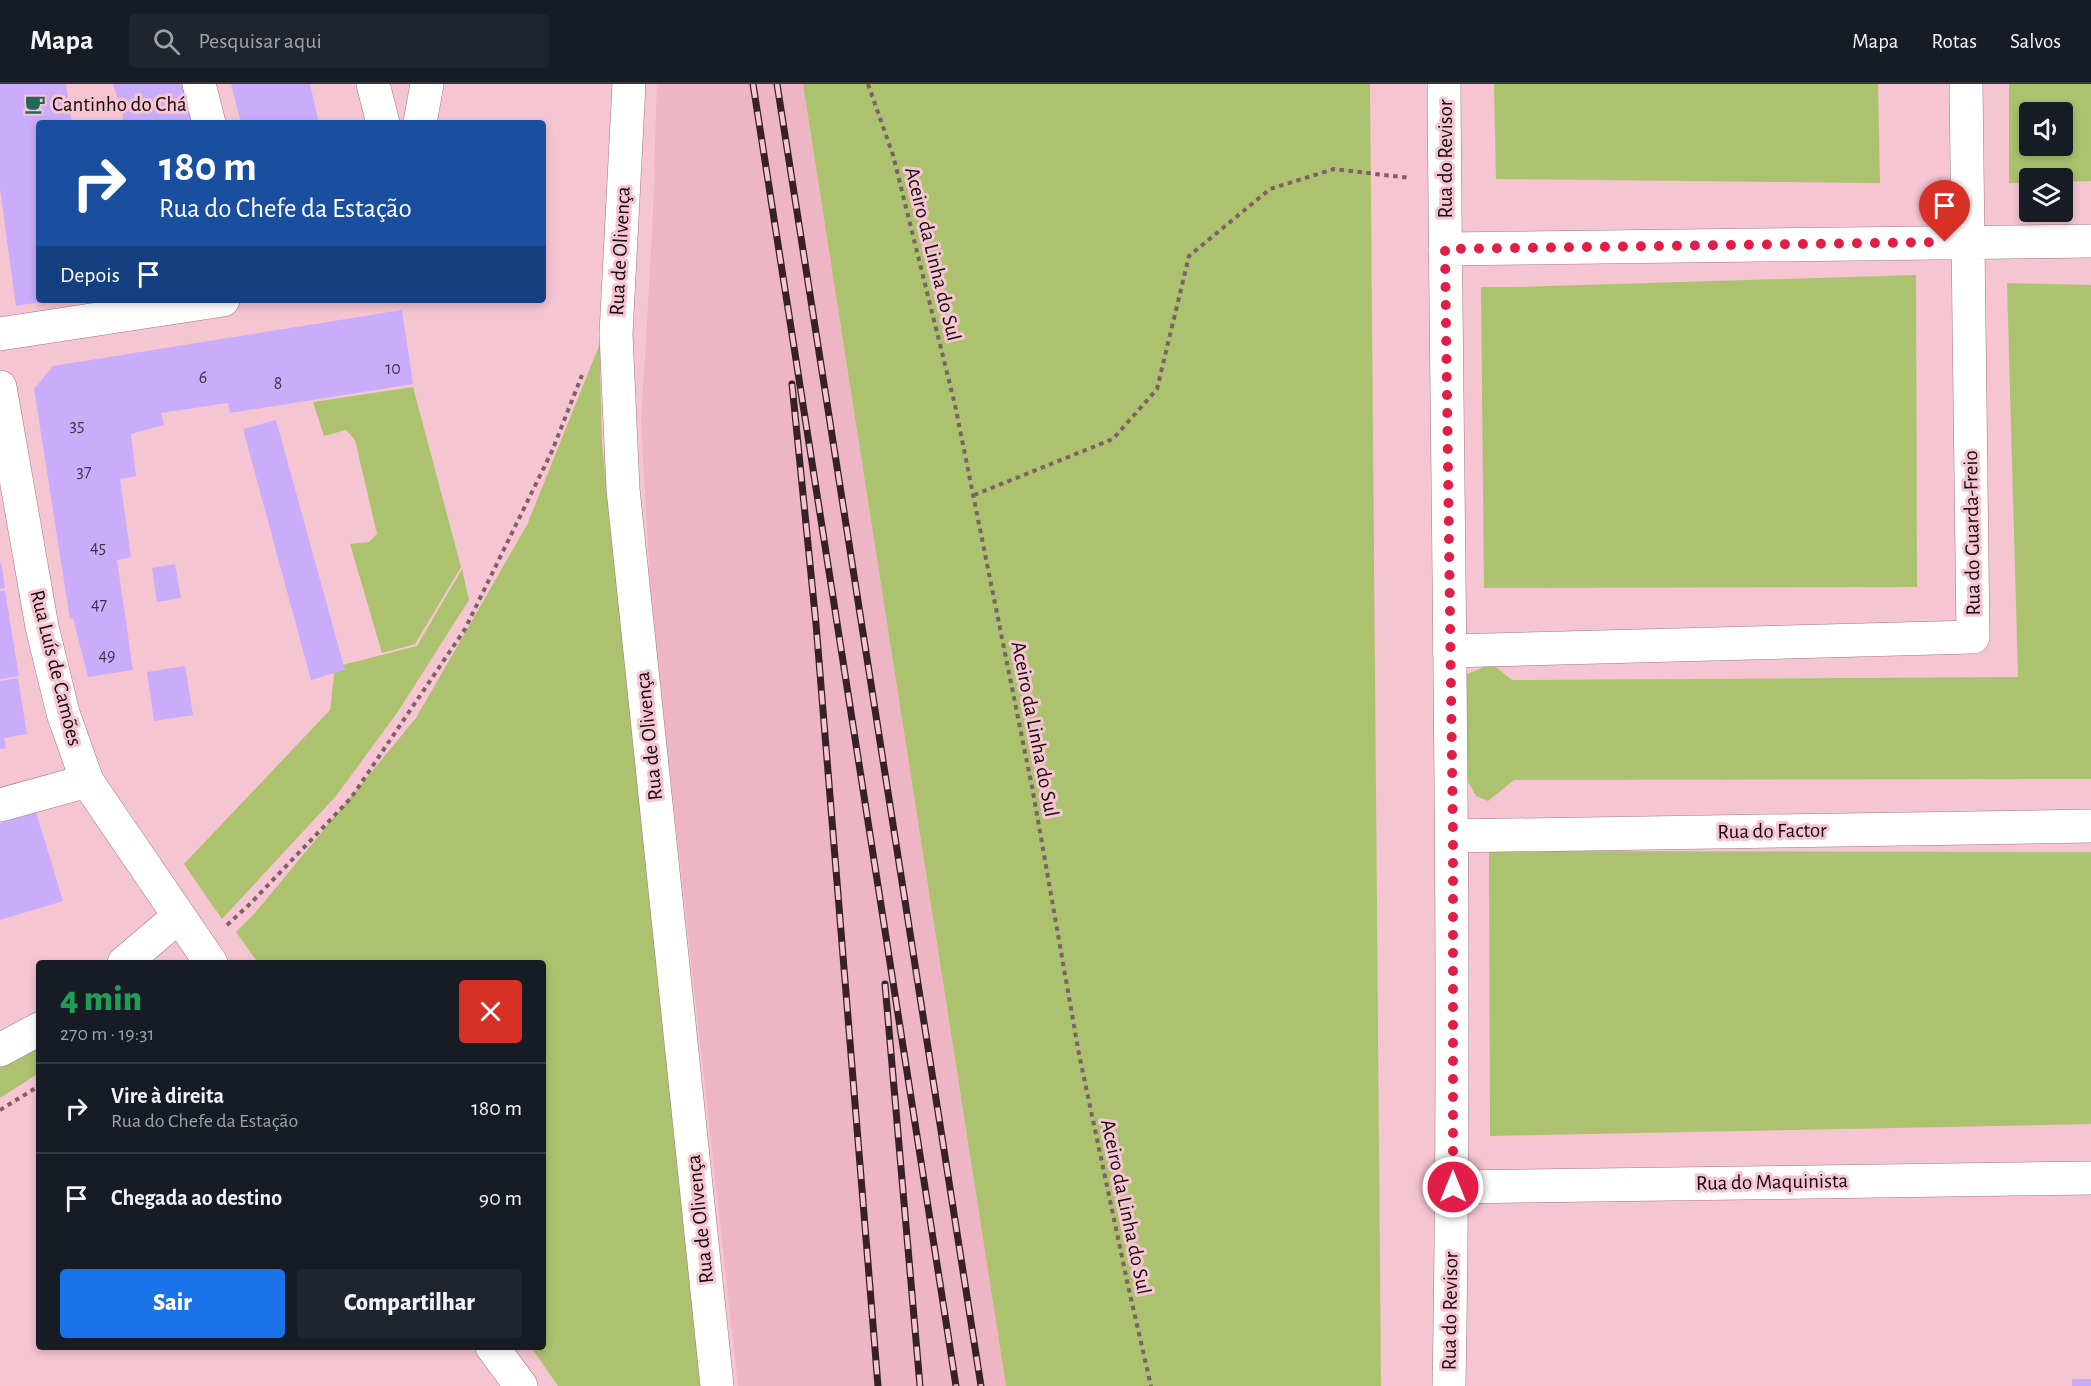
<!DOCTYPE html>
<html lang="pt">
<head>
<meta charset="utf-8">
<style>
  :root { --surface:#171b24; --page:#20242c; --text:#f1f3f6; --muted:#9ea1a6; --line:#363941; --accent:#1a73e8 }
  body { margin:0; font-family:"Alegreya Sans",sans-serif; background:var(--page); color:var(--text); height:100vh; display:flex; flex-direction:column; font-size:22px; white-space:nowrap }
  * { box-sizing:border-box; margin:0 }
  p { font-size:20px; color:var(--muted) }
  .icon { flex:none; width:33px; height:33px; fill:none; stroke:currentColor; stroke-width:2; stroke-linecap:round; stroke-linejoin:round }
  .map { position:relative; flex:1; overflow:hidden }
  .sheet { position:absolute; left:36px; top:876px; width:510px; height:390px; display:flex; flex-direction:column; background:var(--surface); border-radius:6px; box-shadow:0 3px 9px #0003 }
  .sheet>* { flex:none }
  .guide { position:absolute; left:36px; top:36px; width:510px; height:183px; border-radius:6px; box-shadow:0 3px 9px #0003; background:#1a4fa0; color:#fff; overflow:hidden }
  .controls { position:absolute; left:2019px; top:18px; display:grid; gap:12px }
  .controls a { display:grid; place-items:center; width:54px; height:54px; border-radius:6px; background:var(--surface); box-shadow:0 3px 9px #0003; font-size:30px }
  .pin { position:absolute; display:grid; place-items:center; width:51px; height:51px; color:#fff; margin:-62px -26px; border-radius:50% 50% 50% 0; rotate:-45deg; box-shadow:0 0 6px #0007 }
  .pin .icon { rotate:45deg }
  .me { position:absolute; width:66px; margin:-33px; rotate:0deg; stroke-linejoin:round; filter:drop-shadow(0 0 4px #0008) }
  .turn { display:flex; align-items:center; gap:21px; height:126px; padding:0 24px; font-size:27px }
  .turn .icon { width:78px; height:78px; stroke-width:2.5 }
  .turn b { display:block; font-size:42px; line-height:51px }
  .then { display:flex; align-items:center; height:57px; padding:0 24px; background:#0003; gap:12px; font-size:22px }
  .round { display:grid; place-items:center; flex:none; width:63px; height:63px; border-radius:6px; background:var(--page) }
  .headline { display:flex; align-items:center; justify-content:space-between; height:102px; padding:0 24px }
  h1 { font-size:36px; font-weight:800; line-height:45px; color:#1e9e55 }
  .button { display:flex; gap:12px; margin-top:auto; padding:12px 24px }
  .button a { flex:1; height:69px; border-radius:6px; background:var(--accent); color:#fff; font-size:24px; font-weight:800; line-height:69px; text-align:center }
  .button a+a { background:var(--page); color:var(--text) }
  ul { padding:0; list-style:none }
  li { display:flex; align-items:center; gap:18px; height:90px; padding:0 24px; border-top:2px solid var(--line) }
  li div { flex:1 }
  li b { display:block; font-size:22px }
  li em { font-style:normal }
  header { display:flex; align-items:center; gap:36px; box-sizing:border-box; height:84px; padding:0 30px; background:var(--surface); border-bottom:2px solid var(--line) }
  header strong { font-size:28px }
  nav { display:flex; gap:33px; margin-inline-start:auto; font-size:21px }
  .search { width:420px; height:54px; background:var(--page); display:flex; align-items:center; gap:15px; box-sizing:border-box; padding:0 21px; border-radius:6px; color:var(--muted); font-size:22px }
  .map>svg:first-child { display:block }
  .built { fill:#eeb6c5 }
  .green { fill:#acc26f; fill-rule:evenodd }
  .building { fill:#caadfa }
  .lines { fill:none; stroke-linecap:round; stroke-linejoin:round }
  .street-casing { stroke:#a27682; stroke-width:34 }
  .secondary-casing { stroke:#a27682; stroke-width:34 }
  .path { stroke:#7f6069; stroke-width:4; stroke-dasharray:4.5 4.5; stroke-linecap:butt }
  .street { stroke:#fff; stroke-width:33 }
  .secondary { stroke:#fff; stroke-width:33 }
  .rail-casing { stroke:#352127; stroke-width:7 }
  .rail { stroke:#f5c5d2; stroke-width:4.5; stroke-dasharray:14; stroke-linecap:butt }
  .route { stroke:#e11d48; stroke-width:10; stroke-dasharray:0 18 }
  .labels { text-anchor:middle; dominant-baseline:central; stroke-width:6; stroke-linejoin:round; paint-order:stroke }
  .number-label { font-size:18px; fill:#443148 }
  .poi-label { font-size:21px; fill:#18080d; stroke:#f5c5d2; text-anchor:start }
  .street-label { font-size:21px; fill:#18080d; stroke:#f5c5d2 }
</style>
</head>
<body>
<header>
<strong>Mapa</strong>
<div class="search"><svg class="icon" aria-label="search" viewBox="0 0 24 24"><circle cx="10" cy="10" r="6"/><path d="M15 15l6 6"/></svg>Pesquisar aqui</div>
<nav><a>Mapa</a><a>Rotas</a><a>Salvos</a></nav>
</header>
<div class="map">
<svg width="2091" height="1302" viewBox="0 0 2091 1302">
  <rect width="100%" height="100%" fill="#f5c5d2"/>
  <path class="built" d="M657,0H803L1006,1302H738L651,516L641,337L652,153Z"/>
  <path class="green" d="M803,0H1370L1381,1302H1006Z
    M1494,0H1878L1880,99L1496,95Z
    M2009,0H2091V97L2063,98L2062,94H2030L2029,99H2009ZM2030,28H2062V62H2030Z
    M1916,191L1917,503L1484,504L1481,203H1516Z
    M2007,199L2091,201V695L1514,696L1488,717L1476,712L1464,691L1465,603L1467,590L1492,580L1512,596L2018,593Z
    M603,252L600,282L602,360L704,1302H558L531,1263H543V879H258L236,848L255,829L416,634L527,441Z
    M413,303L461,483L415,560L382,569L350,460L369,458L377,450L355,356L346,346L324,352L313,318Z
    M462,485L469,516L397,629L336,712L222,835L184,780L330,626L335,583L417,562Z
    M1489,767L2091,768V1040L1490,1052Z
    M39,954V989L0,1014V976Z"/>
  <path class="building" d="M0,0H66L72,39H39V216L46,217L16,222L0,105Z
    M113,0H185L195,39H122L123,32Z
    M231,0H310L319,39H241Z
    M402,226L413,300L230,329L228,319L161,329L164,341L131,350L136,392L120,395L131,473L117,476L133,586L88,593L73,534L70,535L34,305L53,282Z
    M276,336L345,586L311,596L243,345Z
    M1,478L5,504L0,505V479Z
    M175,480L181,514L157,518L152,484Z
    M0,507H5L19,592L0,595Z
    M185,582L193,631L154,637L147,588Z
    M18,594L27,650L4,654L6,664L0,665V597Z
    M36,728L63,817L0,836V739Z
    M2072,1295H2091V1302H2072Z"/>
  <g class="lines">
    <g class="street-casing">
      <path id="street" d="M199,0L209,39
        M373,0L383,39
        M629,0L616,250L623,405L717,1302
        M1444,0C1447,434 1457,868 1449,1302
        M420,39L427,0
        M1445,165L2091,157
        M0,250L223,216
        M1449,567L1973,553L1966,0
        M0,721L87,697
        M1453,752L2091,742
        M124,879L178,833
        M0,966L39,945
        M1453,1103L2091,1094"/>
    </g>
    <g class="secondary-casing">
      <path id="secondary" d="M0,303L42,543L63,629L87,697L211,879
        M492,1263L521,1302"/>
    </g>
    <path class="path" d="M868,0L893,71L955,321L1033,708L1079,970L1129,1206L1151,1302
      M974,411L1113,355L1157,305L1189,172L1270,105L1334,85L1410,94
      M227,841L251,819L351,714L465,545L552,367L582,291
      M0,1026L39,1002"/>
    <use href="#street" class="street"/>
    <use href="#secondary" class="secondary"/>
    <g class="rail-casing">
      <path id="rail" d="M753,0L956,1302
        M777,0L981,1302
        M792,300L816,540L878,1302
        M885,900L920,1302"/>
    </g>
    <use href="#rail" class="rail"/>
  </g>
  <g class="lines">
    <path class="route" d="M1453,1103V752L1445,165L1945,158"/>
  </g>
  <defs>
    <g id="cafe-bare" transform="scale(1.62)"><path d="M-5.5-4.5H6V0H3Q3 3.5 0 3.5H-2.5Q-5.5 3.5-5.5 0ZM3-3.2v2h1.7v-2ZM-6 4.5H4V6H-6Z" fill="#21685d" stroke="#f5c5d2" stroke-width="2.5" paint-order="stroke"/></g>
  </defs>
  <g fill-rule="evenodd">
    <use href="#cafe-bare" x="35" y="20"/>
  </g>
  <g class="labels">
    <g class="number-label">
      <text x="393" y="285">10</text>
      <text x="203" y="294">6</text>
      <text x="278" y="300">8</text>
      <text x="77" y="342">35</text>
      <text x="84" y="388">37</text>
      <text x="98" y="464">45</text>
      <text x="99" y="521">47</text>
      <text x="107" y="572">49</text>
    </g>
    <g class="poi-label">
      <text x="52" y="20">Cantinho do Chá</text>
    </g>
    <g class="street-label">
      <text transform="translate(1445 75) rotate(-90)">Rua do Revisor</text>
      <text transform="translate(620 167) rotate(-87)">Rua de Olivença</text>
      <text transform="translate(933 170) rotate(76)">Aceiro da Linha do Sul</text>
      <text transform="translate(1972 449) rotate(-91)">Rua do Guarda-Freio</text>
      <text transform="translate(56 584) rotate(76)">Rua Luís de Camões</text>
      <text transform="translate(1035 645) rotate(79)">Aceiro da Linha do Sul</text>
      <text transform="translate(649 652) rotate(-96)">Rua de Olivença</text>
      <text transform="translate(1772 747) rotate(-1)">Rua do Factor</text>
      <text transform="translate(1772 1098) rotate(-1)">Rua do Maquinista</text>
      <text transform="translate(1126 1123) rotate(78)">Aceiro da Linha do Sul</text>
      <text transform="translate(700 1135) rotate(-96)">Rua de Olivença</text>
      <text transform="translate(1450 1227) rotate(-89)">Rua do Revisor</text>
    </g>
  </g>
</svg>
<div class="controls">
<a><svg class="icon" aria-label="sound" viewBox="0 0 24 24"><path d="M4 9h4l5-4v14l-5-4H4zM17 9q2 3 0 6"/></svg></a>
<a><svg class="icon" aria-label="layers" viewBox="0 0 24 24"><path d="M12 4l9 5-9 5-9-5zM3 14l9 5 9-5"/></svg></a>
</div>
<div class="pin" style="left:1945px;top:158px;background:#d93025"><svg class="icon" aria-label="arrive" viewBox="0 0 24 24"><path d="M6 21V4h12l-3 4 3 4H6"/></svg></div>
<svg class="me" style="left:1453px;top:1103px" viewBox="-20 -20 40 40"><circle r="17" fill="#e11d48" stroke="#fff" stroke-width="3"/><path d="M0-11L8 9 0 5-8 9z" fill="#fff"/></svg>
<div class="guide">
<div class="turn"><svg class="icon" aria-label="right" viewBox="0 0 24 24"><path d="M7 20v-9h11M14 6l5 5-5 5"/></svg><div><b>180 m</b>Rua do Chefe da Estação</div></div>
<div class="then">Depois<svg class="icon" aria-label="arrive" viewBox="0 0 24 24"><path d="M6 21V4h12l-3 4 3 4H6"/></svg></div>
</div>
<section class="sheet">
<div class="headline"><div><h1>4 min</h1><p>270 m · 19:31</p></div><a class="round" style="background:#d93025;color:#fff"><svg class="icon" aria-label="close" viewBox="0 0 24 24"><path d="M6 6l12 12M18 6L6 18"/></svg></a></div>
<ul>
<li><svg class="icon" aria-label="right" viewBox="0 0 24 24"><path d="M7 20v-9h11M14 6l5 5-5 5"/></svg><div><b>Vire à direita</b><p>Rua do Chefe da Estação</p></div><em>180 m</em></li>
<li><svg class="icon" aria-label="arrive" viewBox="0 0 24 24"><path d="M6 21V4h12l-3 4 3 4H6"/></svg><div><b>Chegada ao destino</b></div><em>90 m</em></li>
</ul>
<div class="button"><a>Sair</a><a>Compartilhar</a></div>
</section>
</div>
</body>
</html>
